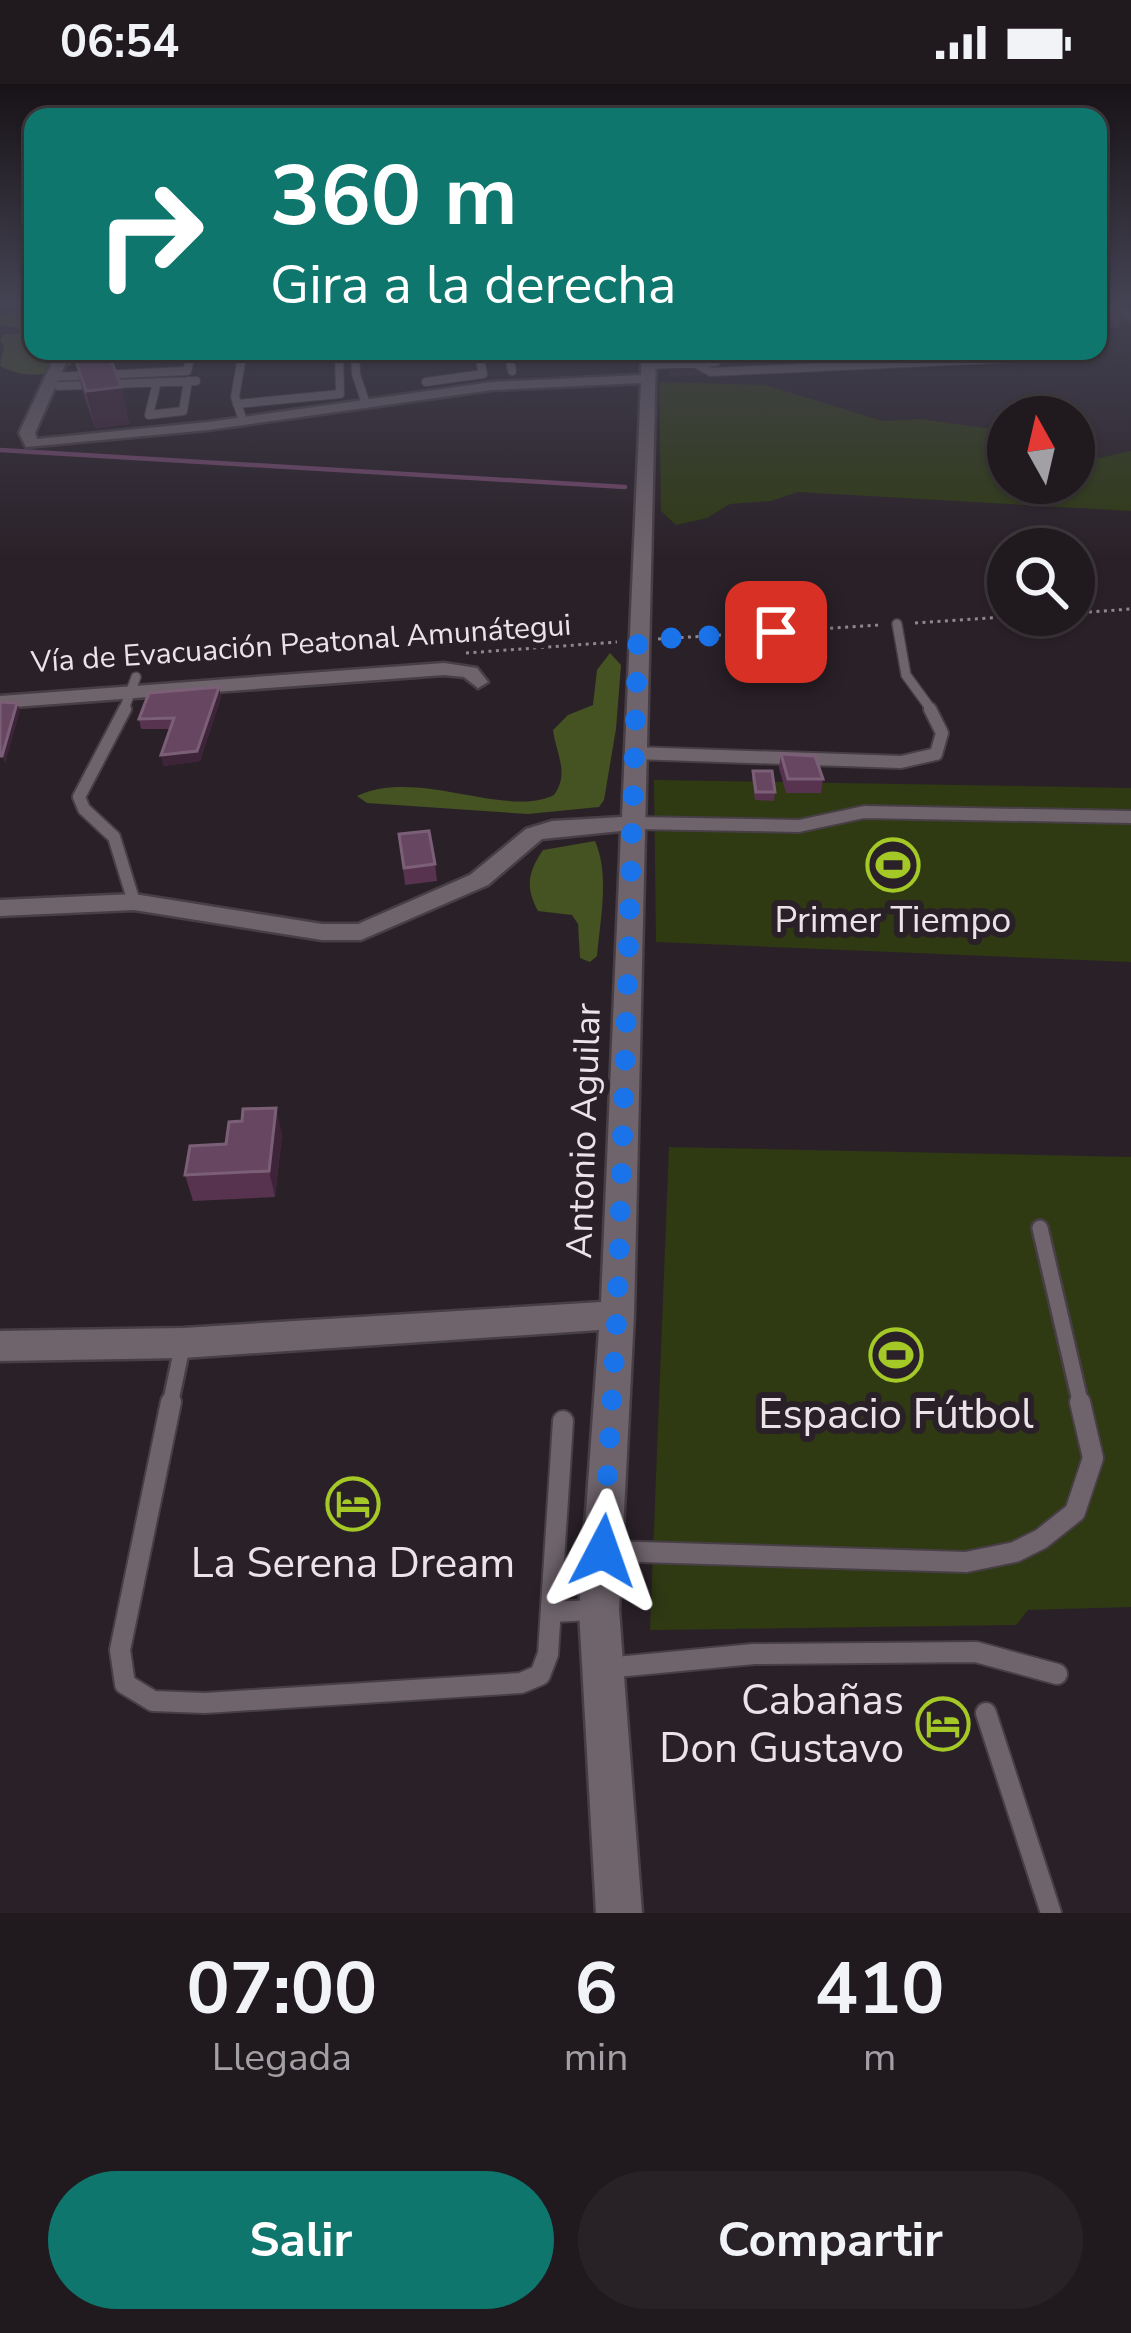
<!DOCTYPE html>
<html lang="es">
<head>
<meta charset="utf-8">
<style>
  :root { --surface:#20191e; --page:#282227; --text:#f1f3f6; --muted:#a2a0a4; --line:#3d383c; --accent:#0f766e }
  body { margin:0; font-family:"Nunito Sans",sans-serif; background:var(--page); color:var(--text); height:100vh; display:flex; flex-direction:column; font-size:45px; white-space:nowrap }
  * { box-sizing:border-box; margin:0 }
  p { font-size:39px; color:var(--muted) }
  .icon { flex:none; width:66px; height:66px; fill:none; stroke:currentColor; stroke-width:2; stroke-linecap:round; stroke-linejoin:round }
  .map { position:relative; height:1829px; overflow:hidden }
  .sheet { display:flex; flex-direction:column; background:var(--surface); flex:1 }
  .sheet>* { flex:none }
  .guide { position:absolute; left:24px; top:24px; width:1083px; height:252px; border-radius:24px; box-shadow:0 3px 9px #0004,0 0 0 3px var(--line); background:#0f766e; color:#fff; overflow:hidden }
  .needle { width:78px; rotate:352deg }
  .tools { position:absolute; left:987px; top:312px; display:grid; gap:24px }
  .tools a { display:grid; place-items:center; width:108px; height:108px; border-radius:50%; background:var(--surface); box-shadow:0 3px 9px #0004,0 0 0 3px var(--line); font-size:60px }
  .pin { position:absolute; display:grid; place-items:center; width:102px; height:102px; color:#fff; margin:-51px; border-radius:24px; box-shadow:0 6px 18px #0006 }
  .me { position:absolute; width:132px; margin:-66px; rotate:4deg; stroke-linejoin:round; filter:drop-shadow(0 0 9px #0008) }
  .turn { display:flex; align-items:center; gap:42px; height:252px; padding:0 48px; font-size:54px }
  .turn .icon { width:156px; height:156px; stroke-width:2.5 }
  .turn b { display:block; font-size:84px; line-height:102px }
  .eta { display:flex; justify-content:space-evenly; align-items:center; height:204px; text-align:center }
  .eta b { font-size:72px; font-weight:700; line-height:84px }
  .primary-button { display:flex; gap:24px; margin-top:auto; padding:24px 48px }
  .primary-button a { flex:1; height:138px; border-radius:72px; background:var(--accent); color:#fff; font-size:48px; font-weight:700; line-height:138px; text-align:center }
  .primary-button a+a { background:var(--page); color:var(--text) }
  .status { display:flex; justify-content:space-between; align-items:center; height:84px; padding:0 60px; background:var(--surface); direction:ltr }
  .status svg { height:33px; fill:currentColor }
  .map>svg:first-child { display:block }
  .built { fill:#382934 }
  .green { fill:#2f3a13 }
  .forest { fill:#455222 }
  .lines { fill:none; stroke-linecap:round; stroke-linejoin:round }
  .stream { stroke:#704667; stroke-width:4.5 }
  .lane-far4-casing { stroke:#473f45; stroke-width:10 }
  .lane-far3-casing { stroke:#473f45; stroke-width:12 }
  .lane-far2-casing { stroke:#473f45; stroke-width:16 }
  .lane-far1-casing { stroke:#473f45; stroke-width:20 }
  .lane-casing { stroke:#473f45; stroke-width:24 }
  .street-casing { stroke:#473f45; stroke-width:5 }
  .primary-casing { stroke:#473f45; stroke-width:4 }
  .path { stroke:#8e878c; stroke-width:3; stroke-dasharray:3 4.5; stroke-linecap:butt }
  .lane-far4 { stroke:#6f646c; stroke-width:8 }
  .lane-far3 { stroke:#6f646c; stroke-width:9 }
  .lane-far2 { stroke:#6f646c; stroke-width:12 }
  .lane-far1 { stroke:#6f646c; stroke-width:15 }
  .lane { stroke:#6f646c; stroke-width:20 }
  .street { fill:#6f646c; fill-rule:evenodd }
  .primary { fill:#8e9868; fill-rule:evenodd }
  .wall { fill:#573350 }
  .shaded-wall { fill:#3e2439 }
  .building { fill:#674661; stroke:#7b5f76; stroke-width:3 }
  .route { stroke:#1a73e8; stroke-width:21; stroke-dasharray:0 37.8 }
  .labels { text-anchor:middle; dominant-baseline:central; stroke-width:12; stroke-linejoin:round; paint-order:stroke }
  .far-street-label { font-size:30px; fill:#eae4e8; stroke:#2a2128 }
  .poi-label { font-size:36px; fill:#eae4e8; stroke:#2a2128 }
  .street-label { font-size:36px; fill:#eae4e8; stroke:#2a2128 }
  .near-poi-label { font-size:42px; fill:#eae4e8; stroke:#2a2128 }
</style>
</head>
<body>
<div class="status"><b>06:54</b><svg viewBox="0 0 49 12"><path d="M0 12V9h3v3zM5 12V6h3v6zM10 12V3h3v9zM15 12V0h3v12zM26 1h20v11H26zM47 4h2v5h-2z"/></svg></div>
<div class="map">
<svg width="1131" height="1829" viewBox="0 0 1131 1829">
  <rect width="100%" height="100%" fill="#2a2128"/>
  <path class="built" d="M671,267H1087L1093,273L669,293Z"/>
  <path class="green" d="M659,298L765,301L883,337L921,335L999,346L1008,349V399H1074V372L1095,375L1131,367V427L798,408L771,417L730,420L707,434L676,441L661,427Z
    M654,696L1131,704V878L656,858Z
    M669,1063L1131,1073V1523L1028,1526L1016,1541L650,1546Z"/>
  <path class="forest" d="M25,220H33V267H77L71,281C46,292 25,295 0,282L4,262L0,256L3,251L20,249L19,243L0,241V230L20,229Z
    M610,569L621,581L616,645L604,716L599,723L528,730L367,719L357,712C417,683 506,735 554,711C570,689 556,670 553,646L568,631L593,621L597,586Z
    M595,757C610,791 600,836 597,872L590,878L580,874L578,840L572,831L538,827C525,803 528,788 543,766Z"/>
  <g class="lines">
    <path class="stream" d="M0,366L625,403"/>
    <g class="lane-far4-casing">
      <path id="lane-far4" d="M243,267L235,313L243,337
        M355,267L356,290L366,320
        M508,267L512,287
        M694,279L711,288L1018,274L1067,267
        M648,281L716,278L710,267
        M52,293L187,287L192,267
        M157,298L149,331L183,327L188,297
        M426,298L483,290L478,267
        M59,302L196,297
        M237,320L340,310L339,267"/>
    </g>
    <g class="lane-far3-casing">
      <path id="lane-far3" d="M897,540L906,591L933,628
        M123,628L136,593"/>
    </g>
    <g class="lane-far2-casing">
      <path id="lane-far2" d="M125,625L79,713L84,725L114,753L134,818
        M634,669L901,678L936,670L942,649L930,625
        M633,739L799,742L864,728L1131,733"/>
    </g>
    <g class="lane-far1-casing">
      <path id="lane-far1" d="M1040,1144L1081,1321
        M170,1321L183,1259"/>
    </g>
    <g class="lane-casing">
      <path id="lane" d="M171,1318L120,1566L125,1600L153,1617L205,1619L521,1599L540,1591L548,1570L563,1337
        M608,1467L966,1478L1015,1468L1041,1455L1075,1428L1093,1374L1080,1318
        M551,1528L594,1526
        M606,1584L754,1570L976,1568L1057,1590
        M986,1629L1051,1829"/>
    </g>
    <g class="street-casing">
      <path id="street" d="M1107,218H1120L1131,227V237Z
        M57,267H71L35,349L37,355L208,338L492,298L641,291L642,267H656L634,1231L619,1526L642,1829H596L579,1526L599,1246L183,1274L0,1277V1247L183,1244L601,1218L621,747L542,755L488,801L361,856H322L134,826L0,832V816L134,810L322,840H358L470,791L526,745L552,737L622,733L641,299L492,306L208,346L26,363L19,349Z
        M444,579L477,584L488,598L478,604L464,593L444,591L0,624V612Z"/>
    </g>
    <g class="primary-casing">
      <path id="primary" d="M0,218H33L0,223Z"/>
    </g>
    <path class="path" d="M1074,529L1131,525
      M915,539L1036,531
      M658,555L880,541
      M466,569L617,558"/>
    <use href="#lane-far4" class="lane-far4"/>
    <use href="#lane-far3" class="lane-far3"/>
    <use href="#lane-far2" class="lane-far2"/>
    <use href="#lane-far1" class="lane-far1"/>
    <use href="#lane" class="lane"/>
    <use href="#street" class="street"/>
    <use href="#primary" class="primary"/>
  </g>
  <path class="wall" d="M1098,218L1123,226L1119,243L1098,244Z
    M718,267H755V275L724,276Z
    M75,274L121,303L129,340L95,344L83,309Z
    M219,603L221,613L200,677L163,682L170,645H141L139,635Z
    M781,670L823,695L821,709H786L779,684Z
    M753,687L775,708L774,717L755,716L752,695Z
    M399,750L435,780L437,797L405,801Z
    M282,1050L275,1113L193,1117L185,1091L226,1060Z"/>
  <path class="shaded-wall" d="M121,303L129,340L95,344L86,307Z
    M219,603L221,613L200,677L163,682L161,671Z
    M17,619L20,627L5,680L2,672Z
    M276,1024L282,1050L275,1113L269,1087Z"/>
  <path class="building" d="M1098,218H1112L1123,226L1098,227Z
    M110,273L121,303L86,307L75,274Z
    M219,603L197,667L161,671L174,634L139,635L149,609Z
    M0,618L17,619L2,672H0Z
    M781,670L815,672L823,695H788Z
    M753,687H772L775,708H756Z
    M429,747L435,780L404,784L399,750Z
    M276,1024L269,1087L185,1091L190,1062L226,1060L229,1038L242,1037L243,1025Z"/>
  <linearGradient id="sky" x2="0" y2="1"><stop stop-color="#171216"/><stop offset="0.46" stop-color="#444353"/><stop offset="1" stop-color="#444353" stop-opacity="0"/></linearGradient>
  <rect width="1131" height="474" fill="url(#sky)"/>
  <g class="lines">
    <path class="route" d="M603,1467L617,1231L638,556L776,548"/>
  </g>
  <defs>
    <g id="stadium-ring" transform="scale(2.7)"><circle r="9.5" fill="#2a2128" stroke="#a4c825" stroke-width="1.5"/><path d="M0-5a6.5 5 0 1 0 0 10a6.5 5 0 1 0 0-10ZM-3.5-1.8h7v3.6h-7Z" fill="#a4c825"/></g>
    <g id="hotel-ring" transform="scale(2.7)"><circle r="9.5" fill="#2a2128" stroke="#a4c825" stroke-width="1.5"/><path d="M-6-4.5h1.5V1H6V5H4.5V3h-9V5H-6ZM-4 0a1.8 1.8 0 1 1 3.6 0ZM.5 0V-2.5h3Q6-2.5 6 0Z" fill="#a4c825"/></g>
  </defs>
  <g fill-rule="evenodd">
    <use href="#stadium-ring" x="893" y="781"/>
    <use href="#stadium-ring" x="896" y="1271"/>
    <use href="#hotel-ring" x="353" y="1420"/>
    <use href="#hotel-ring" x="943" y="1640"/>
  </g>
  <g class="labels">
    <g class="far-street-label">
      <text transform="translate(301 560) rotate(-4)">Vía de Evacuación Peatonal Amunátegui</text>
    </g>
    <g class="poi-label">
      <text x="893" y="836">Primer Tiempo</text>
    </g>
    <g class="street-label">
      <text transform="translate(584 1047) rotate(-88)">Antonio Aguilar</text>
    </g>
    <g class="near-poi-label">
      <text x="896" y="1330">Espacio Fútbol</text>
      <text x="353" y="1479">La Serena Dream</text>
      <text x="904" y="1616" text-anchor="end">Cabañas<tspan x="904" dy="48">Don Gustavo</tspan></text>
    </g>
  </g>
</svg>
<div class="tools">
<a><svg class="needle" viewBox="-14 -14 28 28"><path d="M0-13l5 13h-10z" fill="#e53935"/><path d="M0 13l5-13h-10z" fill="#a2a0a4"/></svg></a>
<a><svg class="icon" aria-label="search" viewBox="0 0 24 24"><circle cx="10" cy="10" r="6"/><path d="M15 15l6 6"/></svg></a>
</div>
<div class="pin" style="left:776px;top:548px;background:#d93025"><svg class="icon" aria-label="arrive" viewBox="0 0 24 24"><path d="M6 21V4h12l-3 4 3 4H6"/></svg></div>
<svg class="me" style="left:603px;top:1467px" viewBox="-20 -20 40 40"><path d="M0-17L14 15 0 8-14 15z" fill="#1a73e8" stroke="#fff" stroke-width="4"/></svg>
<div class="guide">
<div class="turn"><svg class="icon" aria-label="right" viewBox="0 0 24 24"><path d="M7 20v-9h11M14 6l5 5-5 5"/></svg><div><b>360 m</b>Gira a la derecha</div></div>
</div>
</div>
<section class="sheet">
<div class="eta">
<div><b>07:00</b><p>Llegada</p></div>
<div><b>6</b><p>min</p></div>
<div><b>410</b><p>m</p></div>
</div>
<div class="primary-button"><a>Salir</a><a>Compartir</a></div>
</section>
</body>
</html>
